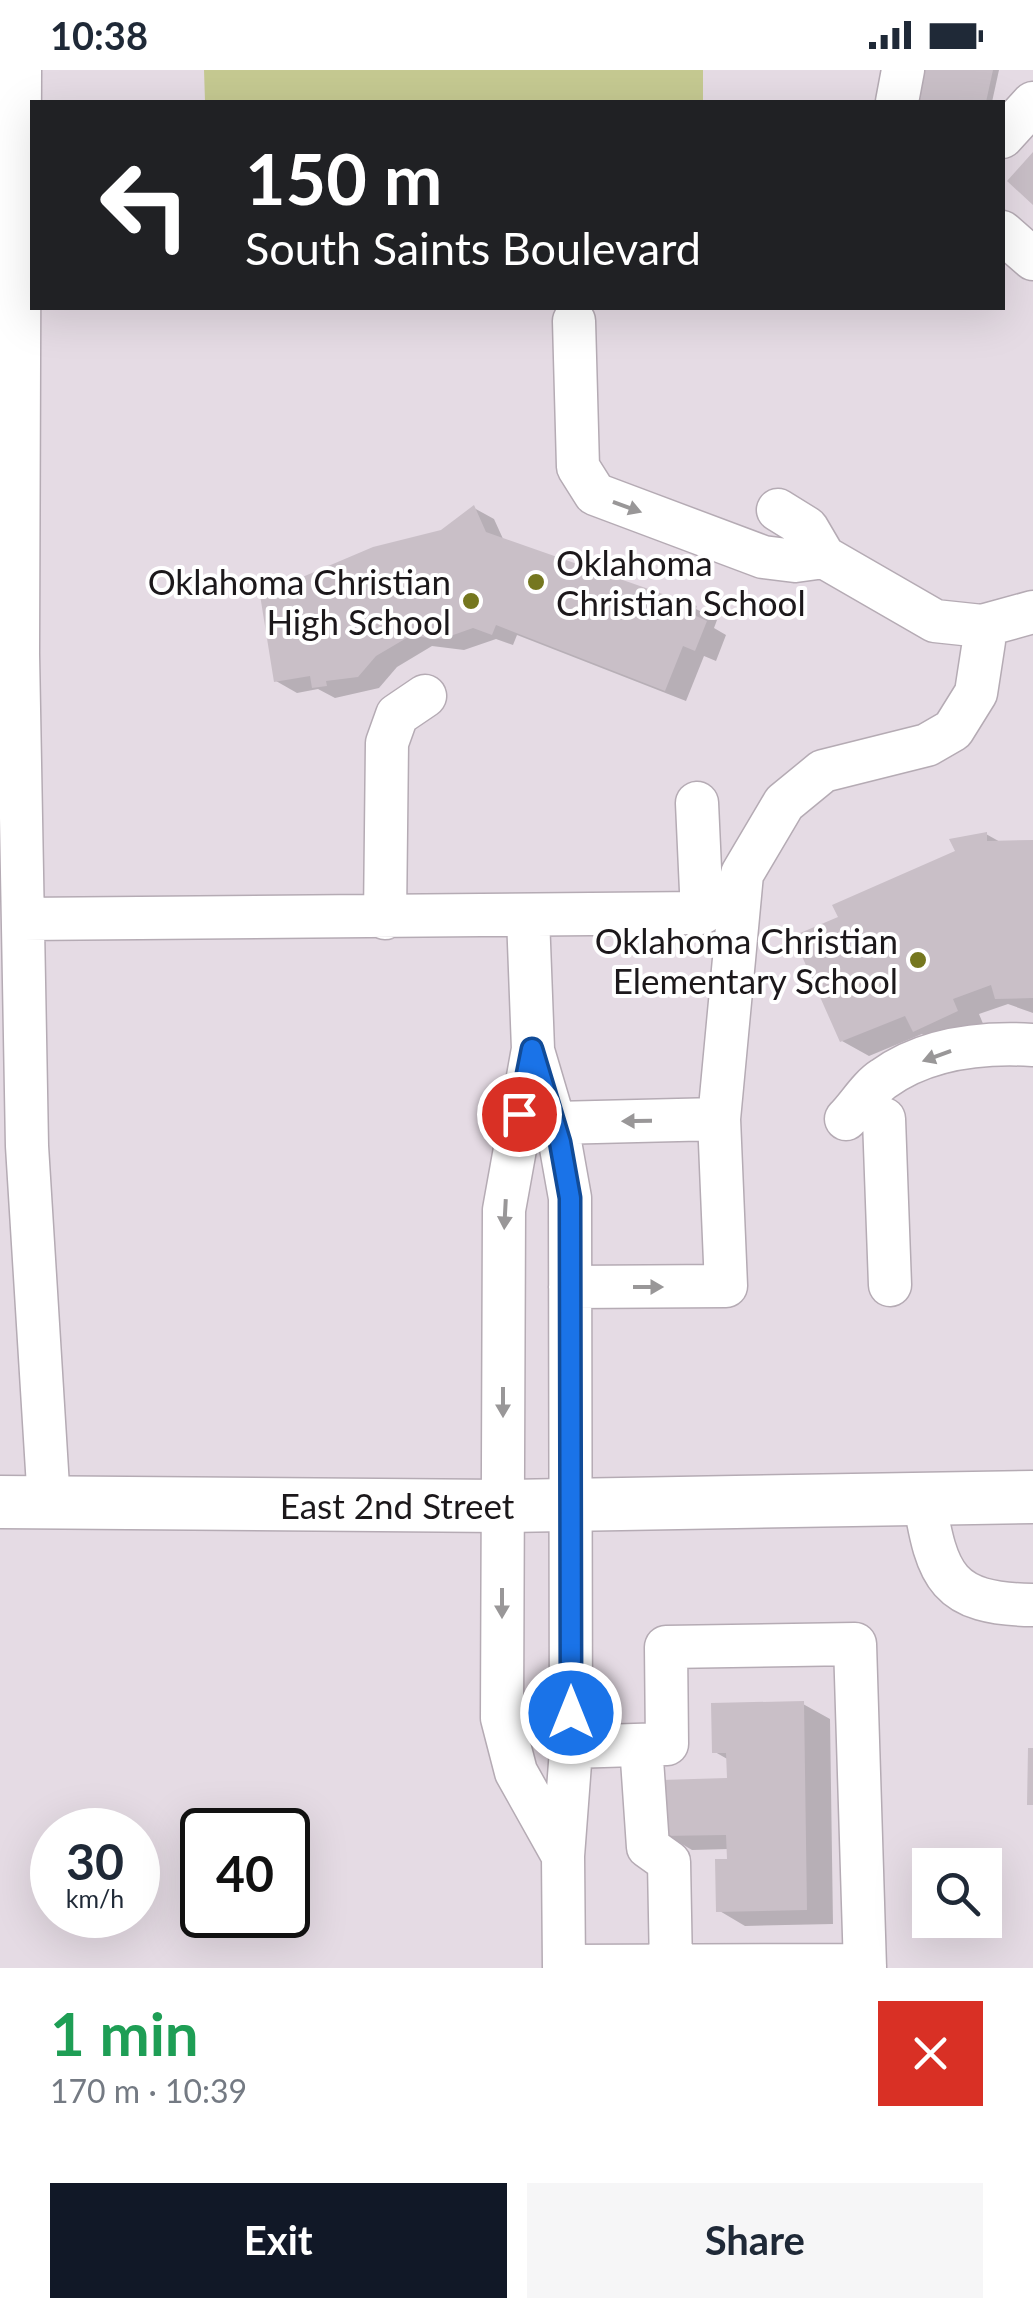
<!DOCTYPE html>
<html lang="en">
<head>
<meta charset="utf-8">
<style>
  :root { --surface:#fff; --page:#f6f6f7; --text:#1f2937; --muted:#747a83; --accent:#111827 }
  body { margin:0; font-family:Lato,sans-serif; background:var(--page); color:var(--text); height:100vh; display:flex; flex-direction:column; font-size:38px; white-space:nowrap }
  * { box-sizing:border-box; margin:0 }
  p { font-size:32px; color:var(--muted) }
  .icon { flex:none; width:55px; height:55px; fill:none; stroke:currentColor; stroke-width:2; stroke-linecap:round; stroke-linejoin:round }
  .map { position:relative; height:1898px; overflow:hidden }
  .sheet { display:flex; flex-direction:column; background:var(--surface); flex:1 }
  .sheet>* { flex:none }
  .banner { position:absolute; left:30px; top:30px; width:975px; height:210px; border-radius:0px; box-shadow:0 10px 40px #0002; background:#202124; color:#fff; overflow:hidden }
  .controls { position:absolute; left:912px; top:1778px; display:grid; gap:20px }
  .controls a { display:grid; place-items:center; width:90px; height:90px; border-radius:0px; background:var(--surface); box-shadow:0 10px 40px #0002; font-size:50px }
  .speed { position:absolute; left:30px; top:1738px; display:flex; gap:20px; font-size:50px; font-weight:700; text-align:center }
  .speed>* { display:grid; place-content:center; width:130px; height:130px; border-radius:50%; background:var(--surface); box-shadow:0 10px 40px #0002; line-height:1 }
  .speed small { font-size:25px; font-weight:400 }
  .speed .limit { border:5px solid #111; border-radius:15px; background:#fff; color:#111 }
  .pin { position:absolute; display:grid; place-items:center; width:85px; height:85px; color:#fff; margin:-42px; border:5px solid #fff; border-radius:50%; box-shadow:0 2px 10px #0007 }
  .me { position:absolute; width:110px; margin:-55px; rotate:0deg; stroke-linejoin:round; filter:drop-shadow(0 0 8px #0008) }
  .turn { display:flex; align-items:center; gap:35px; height:210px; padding:0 50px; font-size:45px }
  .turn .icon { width:130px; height:130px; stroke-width:2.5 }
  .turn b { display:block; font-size:70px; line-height:85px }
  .round { display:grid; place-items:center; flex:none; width:105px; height:105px; border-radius:0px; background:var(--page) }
  .summary { display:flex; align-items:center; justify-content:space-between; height:170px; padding:0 50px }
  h1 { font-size:60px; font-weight:700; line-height:75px; color:#1e9e55 }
  .primary-button { display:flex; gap:20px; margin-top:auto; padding:20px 50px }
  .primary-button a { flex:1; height:115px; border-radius:0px; background:var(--accent); color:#fff; font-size:40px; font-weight:700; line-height:115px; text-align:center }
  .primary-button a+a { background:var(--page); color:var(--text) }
  .status { display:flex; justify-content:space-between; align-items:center; height:70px; padding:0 50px; background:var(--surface); direction:ltr }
  .status svg { height:28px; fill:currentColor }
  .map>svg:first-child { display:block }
  .green { fill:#c5c991 }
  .shadow { fill:#0003 }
  .building { fill:#c9bfc7 }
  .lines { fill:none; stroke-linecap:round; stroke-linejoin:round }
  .minor-casing { stroke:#b5abb4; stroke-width:45 }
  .major-casing { stroke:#b5abb4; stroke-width:55 }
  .minor { stroke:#fff; stroke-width:42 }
  .major { stroke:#fff; stroke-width:52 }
  .oneway { fill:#999798 }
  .route-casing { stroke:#114b97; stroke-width:25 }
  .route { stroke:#1a73e8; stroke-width:18 }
  .poi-dot { fill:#75771f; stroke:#fff; stroke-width:4 }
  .labels { text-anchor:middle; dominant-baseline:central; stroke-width:8; stroke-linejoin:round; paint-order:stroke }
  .poi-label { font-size:35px; fill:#1c181b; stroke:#fff; text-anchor:end }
  .street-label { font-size:35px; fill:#1c181b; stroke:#fff }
</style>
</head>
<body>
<div class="status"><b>10:38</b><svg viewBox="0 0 49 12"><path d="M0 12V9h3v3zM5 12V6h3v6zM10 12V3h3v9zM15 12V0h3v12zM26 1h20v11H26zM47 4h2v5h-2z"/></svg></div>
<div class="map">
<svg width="1033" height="1898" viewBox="0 0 1033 1898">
  <rect width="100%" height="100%" fill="#e5dbe4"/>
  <path class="green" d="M204,0H703V32H205Z"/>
  <path class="shadow" d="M924,0H999L992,32H917Z
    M474,438L494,449L504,471L696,539L717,550L714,558L726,565L716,591L704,586L686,631L517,565L513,575L496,569L464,580L432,576L397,597L379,618L335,628L318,619L297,623L276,611Z
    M986,764L1002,773H1033V943L1008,934L979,944L984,956L942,976L922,964L869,986L842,971L841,848Z
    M803,1634L830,1649L833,1854L745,1856L718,1840L729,1779L692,1780L665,1764L729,1711V1690L715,1682Z"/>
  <path class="building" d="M922,0H993L986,32H915Z
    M1033,82V135L1007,111Z
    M474,435L486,462L697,536L694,545L707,551L695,581L683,576L665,621L496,555L492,565L473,558L442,569L410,566L376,586L358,607L326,611L327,616L312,618L310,606L274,612L260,525L373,477L441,460Z
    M987,762V771L1033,770V928L995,929L991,915L953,929L958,941L913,962L905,946L840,972L793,866L838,847L832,835L955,781L949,769Z
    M804,1631L807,1840L716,1842L715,1789H727L726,1765L662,1766L661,1710L727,1708L726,1683H712L711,1633Z
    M1028,1678H1033V1735H1027Z"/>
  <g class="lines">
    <g class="minor-casing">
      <path id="minor" d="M20,0L18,584L27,1076L49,1433
        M897,32L903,0
        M1002,67L1033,33
        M1002,162L1033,189
        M574,251L578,397L595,424L763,487L795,491L824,487
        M778,440L807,458L824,487L935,551L982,556L1033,542
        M528,847L533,979L504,1140L502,1648L516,1702L563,1786
        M385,848L387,673L397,645L425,626
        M23,849L702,843L697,733
        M534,984L560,1072L570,1128L571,1680L563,1786L564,1898
        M846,1049C858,1037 869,1018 883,1009C926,978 983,972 1033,975
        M884,1049L890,1215
        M555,1053L719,1049
        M570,1217L726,1216L719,1049L742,804L784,733L823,701L927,675L953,660L976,623L984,571L982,556
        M924,1428C937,1507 947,1534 1033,1535
        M641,1675L648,1777L669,1792L671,1898
        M571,1677L667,1674L666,1577L855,1574L865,1898
        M564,1896L865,1895"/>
    </g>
    <g class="major-casing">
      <path id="major" d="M0,1432L503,1436L1033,1427"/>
    </g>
    <use href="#minor" class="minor"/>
    <use href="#major" class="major"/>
  </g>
  <defs><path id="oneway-solid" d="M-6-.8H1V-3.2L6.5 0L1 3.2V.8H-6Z" transform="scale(2.5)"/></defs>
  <g class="oneway">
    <use href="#oneway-solid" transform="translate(627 437) rotate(20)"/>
    <use href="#oneway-solid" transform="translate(937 986) rotate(160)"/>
    <use href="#oneway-solid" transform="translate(637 1051) rotate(179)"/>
    <use href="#oneway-solid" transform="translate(505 1144) rotate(93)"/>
    <use href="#oneway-solid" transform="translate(648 1217)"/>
    <use href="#oneway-solid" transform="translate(503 1332) rotate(90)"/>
    <use href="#oneway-solid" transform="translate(502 1533) rotate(90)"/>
  </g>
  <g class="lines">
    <g class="route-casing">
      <path id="route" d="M519,1044L532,979L560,1072L570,1128L571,1643"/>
    </g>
    <use href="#route" class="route"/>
  </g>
  <g class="poi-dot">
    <circle cx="536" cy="512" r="10"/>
    <circle cx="471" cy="531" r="10"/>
    <circle cx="918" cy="890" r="10"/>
  </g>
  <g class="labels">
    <g class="poi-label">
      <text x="556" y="492" text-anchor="start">Oklahoma<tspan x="556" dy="40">Christian School</tspan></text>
      <text x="451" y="511">Oklahoma Christian<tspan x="451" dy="40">High School</tspan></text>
      <text x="898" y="870">Oklahoma Christian<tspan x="898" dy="40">Elementary School</tspan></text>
    </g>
    <g class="street-label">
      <text x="397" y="1435">East 2nd Street</text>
    </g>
  </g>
</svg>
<div class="controls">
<a><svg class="icon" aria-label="search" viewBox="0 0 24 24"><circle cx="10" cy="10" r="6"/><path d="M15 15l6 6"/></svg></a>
</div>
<div class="speed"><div>30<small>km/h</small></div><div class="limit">40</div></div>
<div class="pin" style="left:519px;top:1044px;background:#d93025"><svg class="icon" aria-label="arrive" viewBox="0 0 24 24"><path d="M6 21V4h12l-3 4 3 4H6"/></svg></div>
<svg class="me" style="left:571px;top:1643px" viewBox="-20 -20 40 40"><circle r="17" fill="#1a73e8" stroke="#fff" stroke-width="3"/><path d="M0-11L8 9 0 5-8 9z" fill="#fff"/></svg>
<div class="banner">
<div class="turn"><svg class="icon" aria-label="left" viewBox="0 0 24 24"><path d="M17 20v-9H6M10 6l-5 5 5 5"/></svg><div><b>150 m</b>South Saints Boulevard</div></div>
</div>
</div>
<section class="sheet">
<div class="summary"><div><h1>1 min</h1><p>170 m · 10:39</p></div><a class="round" style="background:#d93025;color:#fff"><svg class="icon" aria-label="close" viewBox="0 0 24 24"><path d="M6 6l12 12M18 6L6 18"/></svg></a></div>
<div class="primary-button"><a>Exit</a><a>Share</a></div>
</section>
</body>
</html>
